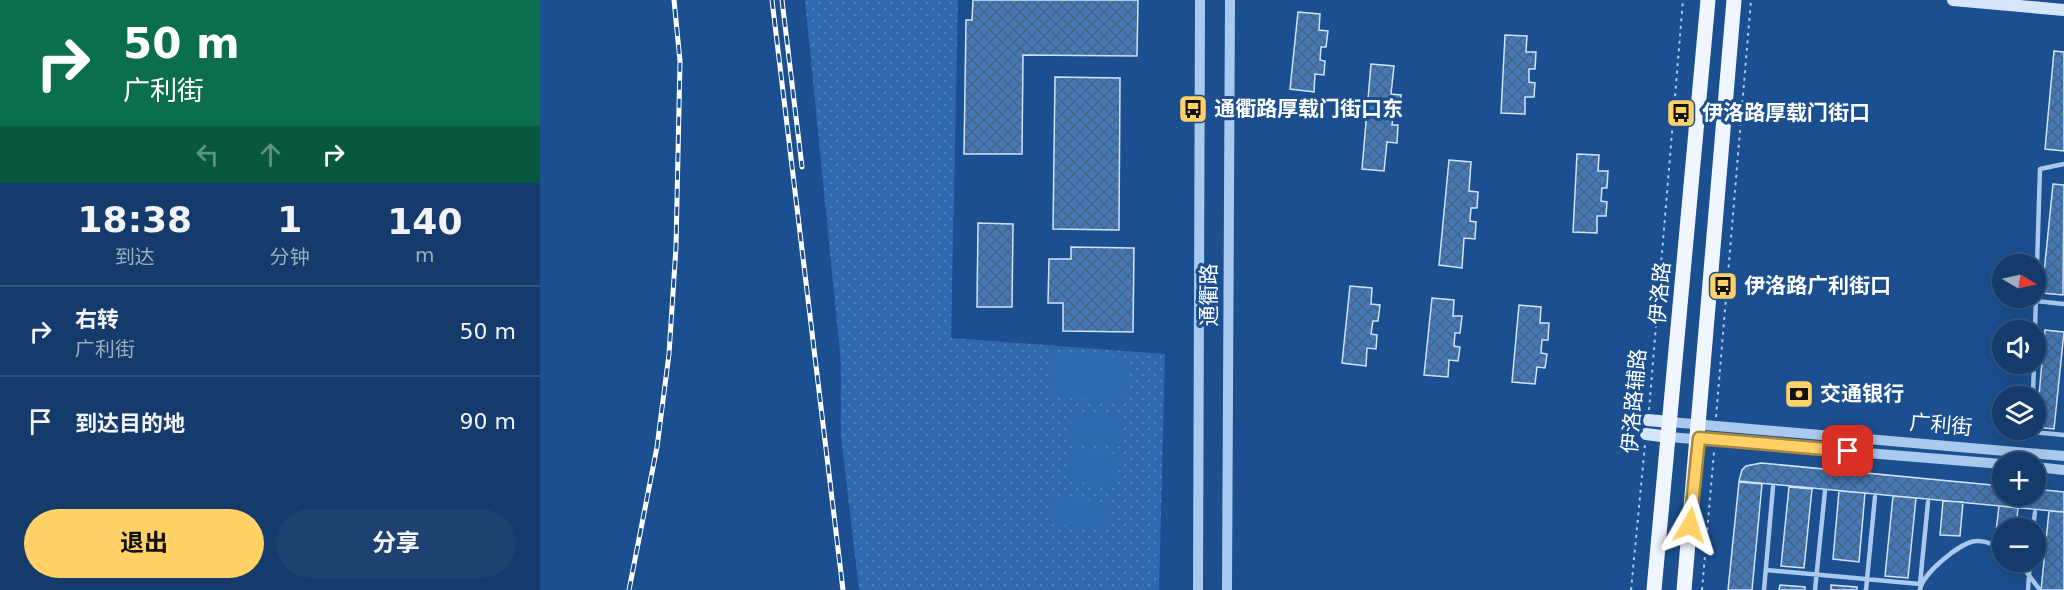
<!DOCTYPE html>
<html lang="zh">
<head>
<meta charset="utf-8">
<style>
  :root { --surface:#143b6b; --page:#1d4271; --text:#f1f3f6; --muted:#9dadc1; --line:#33557e; --accent:#ffd166 }
  body { margin:0; font-family:"DejaVu Sans","Noto Sans SC",sans-serif; background:var(--page); color:var(--text); height:100vh; display:flex; flex-direction:column; font-size:22px; white-space:nowrap }
  * { box-sizing:border-box; margin:0 }
  p { font-size:20px; color:var(--muted) }
  .icon { flex:none; width:33px; height:33px; fill:none; stroke:currentColor; stroke-width:2; stroke-linecap:round; stroke-linejoin:round }
  .map { position:relative; flex:1; overflow:hidden }
  .panel { display:flex; flex-direction:column; background:var(--surface); width:540px }
  .panel>* { flex:none }
  .top-card { background:#0b6e4f; color:#fff; overflow:hidden }
  .needle { width:39px; rotate:99deg }
  .fabs { position:absolute; left:1452px; top:254px; display:grid; gap:12px }
  .fabs a { display:grid; place-items:center; width:54px; height:54px; border-radius:50%; background:var(--surface); box-shadow:0 6px 24px #0002,0 0 0 2px var(--line); font-size:30px }
  .pin { position:absolute; display:grid; place-items:center; width:51px; height:51px; color:#fff; margin:-26px; border-radius:12px; box-shadow:0 3px 9px #0006 }
  .me { position:absolute; width:66px; margin:-33px; rotate:6deg; stroke-linejoin:round; filter:drop-shadow(0 0 4px #0008) }
  .turn { display:flex; align-items:center; gap:21px; height:126px; padding:0 24px; font-size:27px }
  .turn .icon { width:78px; height:78px; stroke-width:2.5 }
  .turn b { display:block; font-size:42px; line-height:51px }
  .lanes { display:flex; align-items:center; height:57px; padding:0 24px; background:#0003; justify-content:center; gap:30px; direction:ltr }
  .lanes .off { opacity:.35 }
  .eta { display:flex; justify-content:space-evenly; align-items:center; height:102px; text-align:center }
  .eta b { font-size:36px; font-weight:700; line-height:42px }
  .action { display:flex; gap:12px; margin-top:auto; padding:12px 24px }
  .action a { flex:1; height:69px; border-radius:36px; background:var(--accent); color:#111; font-size:24px; font-weight:700; line-height:69px; text-align:center }
  .action a+a { background:var(--page); color:var(--text) }
  ul { padding:0; list-style:none }
  li { display:flex; align-items:center; gap:18px; height:90px; padding:0 24px; border-top:2px solid var(--line) }
  li div { flex:1 }
  li b { display:block; font-size:22px }
  li em { font-style:normal }
  main { display:flex; flex:1; min-height:0 }
  .map>svg:first-child { display:block }
  .green { fill:url(#green-dots) }
  .pitch { fill:#2e69ad }
  .building { fill:url(#building-cross-hatch); stroke:#cfe3fa; stroke-width:1.5 }
  .lines { fill:none; stroke-linecap:round; stroke-linejoin:round }
  .path { stroke:#a9c9ee; stroke-width:2; stroke-dasharray:3 4.5; stroke-linecap:butt }
  .service { stroke:#a9c9ee; stroke-width:4.5 }
  .tertiary { stroke:#a9c9ee; stroke-width:10 }
  .secondary { stroke:#d6e6fa; stroke-width:12 }
  .primary { stroke:#f0f6ff; stroke-width:15 }
  .rail-casing { stroke:#fff; stroke-width:5 }
  .rail { stroke:#1b4f8f; stroke-width:3; stroke-dasharray:9; stroke-linecap:butt }
  .route-casing { stroke:#a68842; stroke-width:15 }
  .route { stroke:#ffd166; stroke-width:10 }
  .labels { text-anchor:middle; dominant-baseline:central; stroke-width:6; stroke-linejoin:round; paint-order:stroke }
  .poi-label { font-size:21px; font-weight:bold; fill:#fff; stroke:#1b4f8f; text-anchor:start }
  .street-label { font-size:21px; fill:#fff; stroke:#1b4f8f }
</style>
</head>
<body>
<main>
<section class="panel">
<div class="top-card">
<div class="turn"><svg class="icon" aria-label="right" viewBox="0 0 24 24"><path d="M7 20v-9h11M14 6l5 5-5 5"/></svg><div><b>50 m</b>广利街</div></div>
<div class="lanes"><svg class="icon off" aria-label="left" viewBox="0 0 24 24"><path d="M17 20v-9H6M10 6l-5 5 5 5"/></svg><svg class="icon off" aria-label="ahead" viewBox="0 0 24 24"><path d="M12 20V5M6 11l6-6 6 6"/></svg><svg class="icon" aria-label="right" viewBox="0 0 24 24"><path d="M7 20v-9h11M14 6l5 5-5 5"/></svg></div>
</div>
<div class="eta">
<div><b>18:38</b><p>到达</p></div>
<div><b>1</b><p>分钟</p></div>
<div><b>140</b><p>m</p></div>
</div>
<ul>
<li><svg class="icon" aria-label="right" viewBox="0 0 24 24"><path d="M7 20v-9h11M14 6l5 5-5 5"/></svg><div><b>右转</b><p>广利街</p></div><em>50 m</em></li>
<li><svg class="icon" aria-label="arrive" viewBox="0 0 24 24"><path d="M6 21V4h12l-3 4 3 4H6"/></svg><div><b>到达目的地</b></div><em>90 m</em></li>
</ul>
<div class="action"><a>退出</a><a>分享</a></div>
</section>
<div class="map">
<svg width="1524" height="590" viewBox="0 0 1524 590">
  <defs>
    <pattern id="green-dots" width="8" height="8" patternUnits="userSpaceOnUse" patternTransform="scale(1.5)"><rect width="8" height="8" fill="#2e69ad"/><path d="M2 2h.1M6 6h.1" fill="none" stroke="#4d80b9" stroke-width="1.8" stroke-linecap="round"/></pattern>
    <pattern id="building-cross-hatch" width="8" height="8" patternUnits="userSpaceOnUse" patternTransform="scale(1.5)"><rect width="8" height="8" fill="#4478b7"/><path d="M0 0l8 8M0 8l8-8" fill="none" stroke="#486282"/></pattern>
  </defs>
  <rect width="100%" height="100%" fill="#1b4f8f"/>
  <path class="green" d="M265,0H418L411,338L625,354L619,590H319L301,436V363Z"/>
  <path class="pitch" d="M512,353L588,358L585,402L509,397Z
    M532,411L584,416L581,447L529,442Z
    M528,450L580,454L577,486L526,481Z
    M512,498L570,503L568,529L510,524Z"/>
  <path class="building" d="M433,0H598L597,56L483,55L482,154H424L426,20H432Z
    M758,12L780,14L779,30L788,31L786,47H781L780,60L785,61L784,75L775,74L774,92L750,89Z
    M965,35L987,36L986,52H996L995,69H989V82L995,83L994,97H985V114L961,113Z
    M1514,51L1524,52V151L1505,149Z
    M831,64L854,66L851,94L861,95L859,112L854,111L852,125H858L857,143L847,142L844,171L822,169Z
    M515,77L580,78L579,230L513,229Z
    M1037,154L1059,155L1058,171H1068L1067,188H1062L1061,201L1067,202L1066,216H1057V233L1033,232Z
    M909,160L931,162L929,191L938,192L937,208H931L930,221L936,222L935,239L924,238L922,268L899,265Z
    M1513,184L1524,185L1523,295L1502,293Z
    M438,223L473,224L472,307H437Z
    M531,247L594,248L593,332L523,331V303H508L509,259H531Z
    M810,286L832,288L831,304L840,305L838,321H833L831,334L837,335L836,349L827,348L826,366L802,363Z
    M892,298L914,300L913,316H922L920,333H915L914,346L920,347L918,361L909,360L908,377L884,375Z
    M979,305L1001,307L1000,323H1009L1008,340H1002L1001,353L1007,354L1005,368L997,367L995,384L972,382Z
    M1505,330L1524,332L1514,429L1496,427Z
    M1221,463L1462,486V495H1496V489L1524,492V512L1199,481L1202,470L1206,466Z
    M1199,482L1222,484L1212,590H1188Z
    M1249,487L1272,489L1264,568L1241,566Z
    M1299,491L1325,493L1319,562L1293,559Z
    M1353,496L1376,498L1368,578L1345,576Z
    M1403,501L1423,502L1420,536L1400,535Z
    M1459,506L1478,508L1476,528H1462V540H1455Z
    M1509,511L1524,512V590H1501Z
    M1240,585L1265,587V590H1239Z
    M1291,585L1317,587V590H1291Z"/>
  <g class="lines">
    <path class="path" d="M1109,410L1143,0
      M1176,417L1211,0
      M1091,590L1105,445
      M1162,590L1174,452"/>
    <path class="service" d="M1496,301L1524,304
      M1495,330L1500,169L1524,164
      M1493,396L1494,363
      M1492,429V432L1524,435
      M1493,528L1495,512
      M1478,561L1500,590
      M1226,570L1380,584L1388,502
      M1224,590L1233,487
      M1275,590L1285,491
      M1326,590L1335,497
      M1380,590C1381,575 1420,542 1436,541C1446,540 1454,545 1462,550
      M1488,590L1490,561"/>
    <path class="tertiary" d="M1130,422L1524,456
      M1129,437L1462,464
      M1496,467L1524,470
      M658,590L660,0
      M687,590L690,0"/>
    <path class="secondary" d="M1413,0L1524,10
      M1108,420L1130,422
      M1106,434L1129,437"/>
    <path class="primary" d="M1114,590L1168,0
      M1144,590L1194,0"/>
    <g class="rail-casing">
      <path id="rail" d="M232,0L303,590
        M242,0L262,167
        M89,590L117,447L129,354L136,247L140,61L134,0"/>
    </g>
    <use href="#rail" class="rail"/>
  </g>
  <g class="lines">
    <g class="route-casing">
      <path id="route" d="M1150,525L1159,438L1308,451"/>
    </g>
    <use href="#route" class="route"/>
  </g>
  <defs>
    <g id="bus-square" transform="scale(1.5)"><rect x="-9" y="-9" width="18" height="18" rx="4" fill="#ffd166" stroke="#1b4f8f"/><path d="M-5-6H5V4H4V6H2V4H-2V6H-4V4H-5ZM-3.5-4V0h7V-4ZM-3.5 1.2v1.5H-2V1.2ZM2 1.2v1.5H3.5V1.2Z" fill="#111"/></g>
    <g id="bank-square" transform="scale(1.5)"><rect x="-9" y="-9" width="18" height="18" rx="4" fill="#ffd166" stroke="#1b4f8f"/><path d="M-6-4H6V4H-6ZM0-2.3a2.3 2.3 0 1 0 0 4.6a2.3 2.3 0 1 0 0-4.6Z" fill="#111"/></g>
  </defs>
  <g fill-rule="evenodd">
    <use href="#bus-square" x="653" y="109"/>
    <use href="#bus-square" x="1141" y="113"/>
    <use href="#bus-square" x="1183" y="286"/>
    <use href="#bank-square" x="1259" y="394"/>
  </g>
  <g class="labels">
    <g class="poi-label">
      <text x="674" y="109">通衢路厚载门街口东</text>
      <text x="1162" y="113">伊洛路厚载门街口</text>
      <text x="1204" y="286">伊洛路广利街口</text>
      <text x="1280" y="394">交通银行</text>
    </g>
    <g class="street-label">
      <text transform="translate(1120 293) rotate(-85)">伊洛路</text>
      <text transform="translate(669 295) rotate(-90)">通衢路</text>
      <text transform="translate(1094 401) rotate(-85)">伊洛路辅路</text>
      <text transform="translate(1401 425) rotate(5)">广利街</text>
    </g>
  </g>
</svg>
<div class="fabs">
<a><svg class="needle" viewBox="-14 -14 28 28"><path d="M0-13l5 13h-10z" fill="#e53935"/><path d="M0 13l5-13h-10z" fill="#9dadc1"/></svg></a>
<a><svg class="icon" aria-label="sound" viewBox="0 0 24 24"><path d="M4 9h4l5-4v14l-5-4H4zM17 9q2 3 0 6"/></svg></a>
<a><svg class="icon" aria-label="layers" viewBox="0 0 24 24"><path d="M12 4l9 5-9 5-9-5zM3 14l9 5 9-5"/></svg></a>
<a>+</a>
<a>−</a>
</div>
<div class="pin" style="left:1308px;top:451px;background:#d93025"><svg class="icon" aria-label="arrive" viewBox="0 0 24 24"><path d="M6 21V4h12l-3 4 3 4H6"/></svg></div>
<svg class="me" style="left:1150px;top:525px" viewBox="-20 -20 40 40"><path d="M0-17L14 15 0 8-14 15z" fill="#ffd166" stroke="#fff" stroke-width="4"/></svg>
</div>
</main>
</body>
</html>
